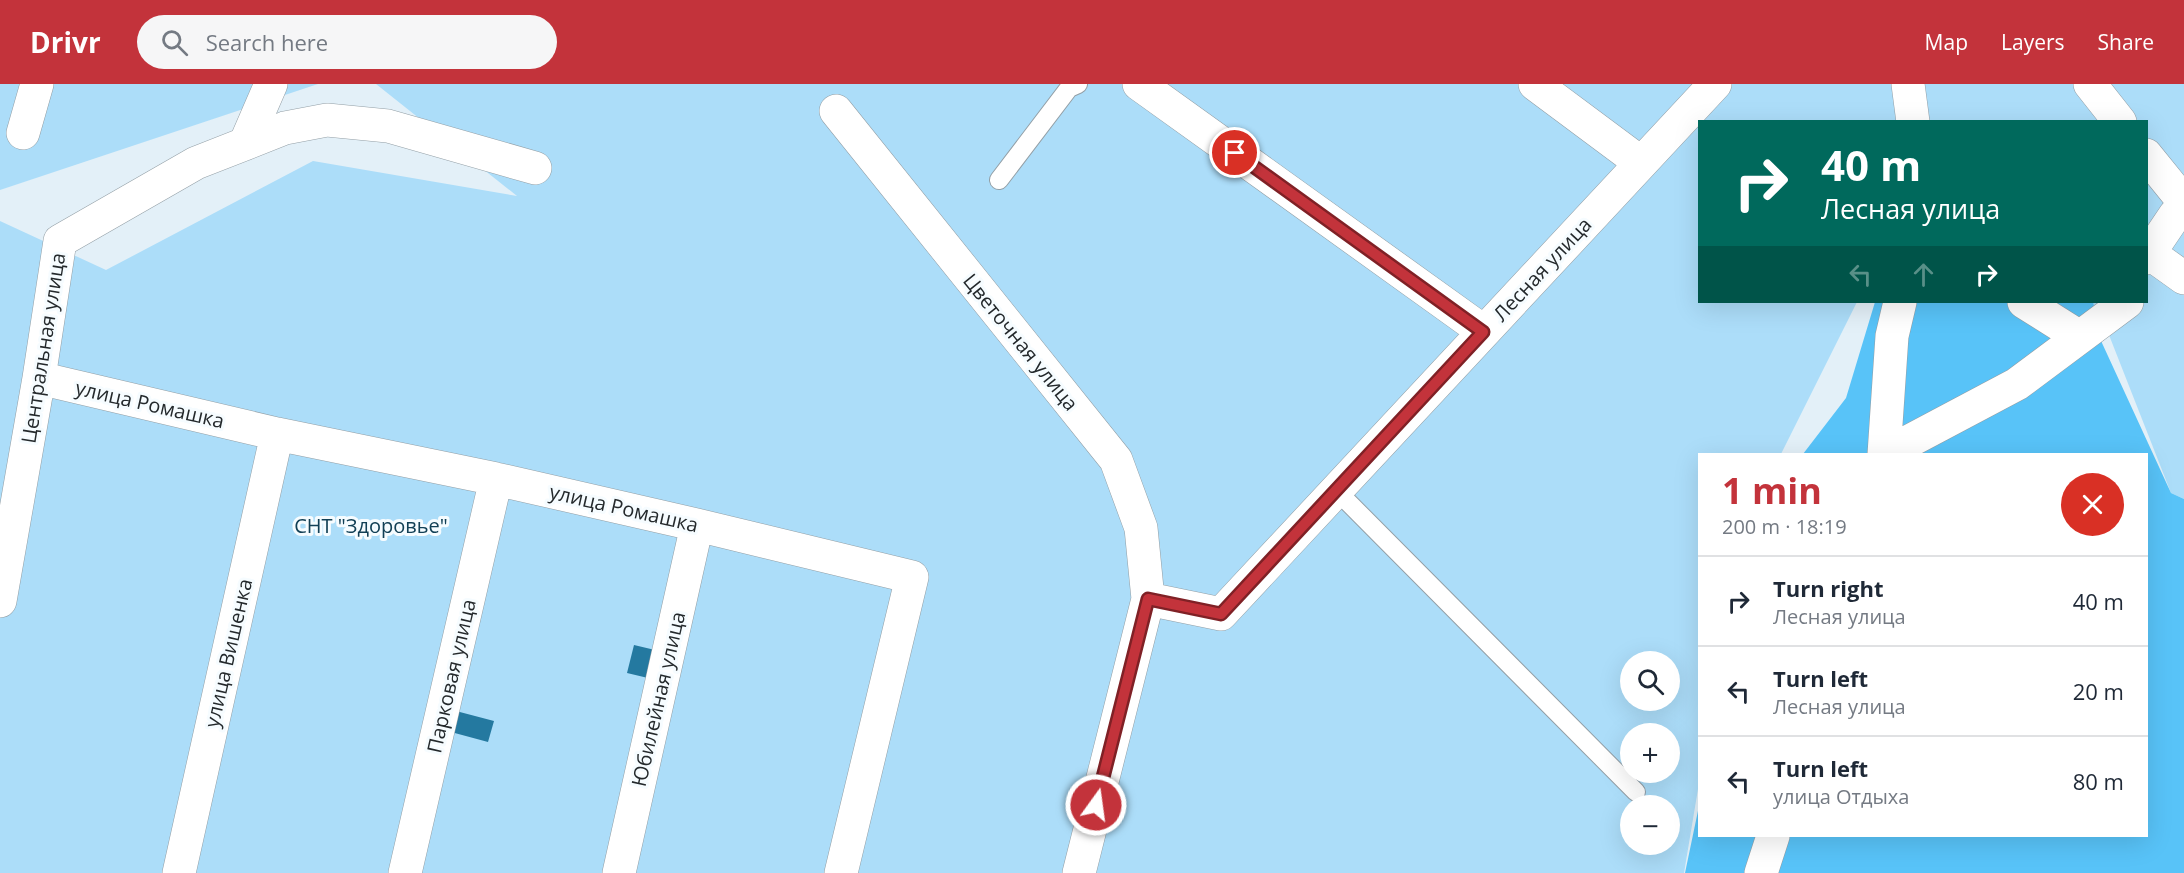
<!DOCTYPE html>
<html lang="en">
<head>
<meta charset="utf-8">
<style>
  :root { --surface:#fff; --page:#f6f6f7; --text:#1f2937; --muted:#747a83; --line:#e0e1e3; --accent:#c3333b }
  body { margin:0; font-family:"Open Sans",sans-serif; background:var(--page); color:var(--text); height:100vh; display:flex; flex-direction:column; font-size:22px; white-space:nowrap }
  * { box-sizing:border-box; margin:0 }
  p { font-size:20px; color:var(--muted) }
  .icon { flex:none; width:33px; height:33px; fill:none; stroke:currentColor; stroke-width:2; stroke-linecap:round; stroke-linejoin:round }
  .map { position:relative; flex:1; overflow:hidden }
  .details { position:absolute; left:1698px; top:369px; width:450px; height:384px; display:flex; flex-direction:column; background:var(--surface); border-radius:0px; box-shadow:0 6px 24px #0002 }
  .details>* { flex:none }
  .guide { position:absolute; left:1698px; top:36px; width:450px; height:183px; border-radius:0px; box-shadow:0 6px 24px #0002; background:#00695c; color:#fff; overflow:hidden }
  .buttons { position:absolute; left:1620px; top:567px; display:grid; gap:12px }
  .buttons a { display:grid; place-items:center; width:60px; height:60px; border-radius:50%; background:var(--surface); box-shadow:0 6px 24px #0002; font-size:30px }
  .pin { position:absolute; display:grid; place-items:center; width:51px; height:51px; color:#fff; margin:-26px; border:3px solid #fff; border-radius:50%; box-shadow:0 2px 6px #0007 }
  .me { position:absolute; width:66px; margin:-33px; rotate:14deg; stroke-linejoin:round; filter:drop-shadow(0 0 4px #0008) }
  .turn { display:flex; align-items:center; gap:21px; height:126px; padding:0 24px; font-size:27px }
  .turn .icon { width:78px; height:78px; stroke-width:2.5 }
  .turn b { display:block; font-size:42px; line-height:51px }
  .lanes { display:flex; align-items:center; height:57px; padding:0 24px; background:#0003; justify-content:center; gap:30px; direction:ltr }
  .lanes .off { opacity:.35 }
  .round { display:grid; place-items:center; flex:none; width:63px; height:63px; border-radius:32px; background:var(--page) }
  .headline { display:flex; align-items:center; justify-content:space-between; height:102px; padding:0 24px }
  h1 { font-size:36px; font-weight:700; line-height:45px; color:var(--accent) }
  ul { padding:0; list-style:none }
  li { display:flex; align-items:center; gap:18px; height:90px; padding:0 24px; border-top:2px solid var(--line) }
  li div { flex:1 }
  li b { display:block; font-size:22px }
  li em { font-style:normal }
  header { display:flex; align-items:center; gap:36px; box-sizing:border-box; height:84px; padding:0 30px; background:var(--accent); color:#fff }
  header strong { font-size:28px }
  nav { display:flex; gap:33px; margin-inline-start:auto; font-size:21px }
  .search { width:420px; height:54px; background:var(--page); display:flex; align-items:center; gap:15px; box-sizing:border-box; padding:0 21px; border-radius:33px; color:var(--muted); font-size:22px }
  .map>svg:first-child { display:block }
  .green { fill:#acddf9; fill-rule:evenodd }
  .forest { fill:#58c3f8 }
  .building { fill:#2479a0 }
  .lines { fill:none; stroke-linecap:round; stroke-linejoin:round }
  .lane-casing { stroke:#939fa6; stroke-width:20 }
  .street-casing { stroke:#939fa6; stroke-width:34 }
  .lane { stroke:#fff; stroke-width:18 }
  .street { stroke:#fff; stroke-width:33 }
  .route-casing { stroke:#7f2126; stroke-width:15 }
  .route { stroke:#c3333b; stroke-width:10 }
  .labels { text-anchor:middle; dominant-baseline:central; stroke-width:6; stroke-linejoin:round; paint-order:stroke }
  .street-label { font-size:20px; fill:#24292c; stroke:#f6fcff }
  .park-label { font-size:20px; fill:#124056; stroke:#f6fcff }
</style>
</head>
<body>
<header>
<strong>Drivr</strong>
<div class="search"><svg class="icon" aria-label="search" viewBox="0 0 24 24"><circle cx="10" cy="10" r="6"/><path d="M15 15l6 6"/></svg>Search here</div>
<nav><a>Map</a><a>Layers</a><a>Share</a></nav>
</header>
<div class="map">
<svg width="2184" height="789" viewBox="0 0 2184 789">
  <rect width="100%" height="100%" fill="#e3f0f8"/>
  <path class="green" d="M0,0H318L0,106Z
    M376,0H2184V415L2171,409L2109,251L2051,218H2146V38H1700V218H1857L1781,370H1700V693L1684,789H0V137L106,186L313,77L517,112ZM1630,578H1670V616H1630ZM1630,650H1670V688H1630ZM1630,722H1670V760H1630Z"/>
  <path class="forest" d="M1875,218H2093L2102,259L2171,409L2184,415V789H1685L1699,722L1700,752H2146V370H1803L1846,314Z"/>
  <path class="building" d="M634,561L655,566L648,594L627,589Z
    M456,627L494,637L488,658L451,648Z"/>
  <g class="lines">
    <g class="lane-casing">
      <path id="lane" d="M999,96L1069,4L1078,0
        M1336,406L1636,708"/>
    </g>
    <g class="street-casing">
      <path id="street" d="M1139,0L1483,247
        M1535,0L1641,79
        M1908,0L1913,38
        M2090,0L2120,38
        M836,27L1116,376L1141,444L1148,515
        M23,49L37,0
        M245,60L271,0
        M2146,71L2184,118
        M2149,169L2184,194
        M2146,174L2175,131L2184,125
        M2024,218L2078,252
        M39,294L277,350L496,395L697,441L912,493L841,789
        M1884,370L1892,252L1900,218
        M1885,370L2017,300L2127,218
        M0,517L39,294L60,157L196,79L285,44L327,36L388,42L535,84
        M179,789L277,350
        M405,789L496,395
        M619,789L697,441
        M1079,789L1148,515L1221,530L1715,0
        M1761,789L1773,752"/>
    </g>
    <use href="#lane" class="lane"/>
    <use href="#street" class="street"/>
  </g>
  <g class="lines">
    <g class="route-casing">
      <path id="route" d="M1096,721L1148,515L1221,530L1483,248L1235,69"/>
    </g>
    <use href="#route" class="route"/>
  </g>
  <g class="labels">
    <g class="street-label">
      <text transform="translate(1542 185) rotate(-47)">Лесная улица</text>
      <text transform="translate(1021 258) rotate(51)">Цветочная улица</text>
      <text transform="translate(43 264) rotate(-81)">Центральная улица</text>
      <text transform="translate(150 320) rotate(13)">улица Ромашка</text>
      <text transform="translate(624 424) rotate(13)">улица Ромашка</text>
      <text transform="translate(228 569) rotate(-77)">улица Вишенка</text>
      <text transform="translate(451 592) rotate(-77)">Парковая улица</text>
      <text transform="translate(658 615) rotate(-77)">Юбилейная улица</text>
    </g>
    <g class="park-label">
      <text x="371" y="441">СНТ "Здоровье"</text>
    </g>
  </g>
</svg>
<div class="buttons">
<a><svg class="icon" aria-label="search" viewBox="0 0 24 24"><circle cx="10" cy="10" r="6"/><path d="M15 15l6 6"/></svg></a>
<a>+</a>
<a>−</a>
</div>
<div class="pin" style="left:1235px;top:69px;background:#d93025"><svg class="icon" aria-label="arrive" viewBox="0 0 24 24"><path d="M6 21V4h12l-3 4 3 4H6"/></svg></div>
<svg class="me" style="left:1096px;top:721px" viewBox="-20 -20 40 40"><circle r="17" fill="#c3333b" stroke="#fff" stroke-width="3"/><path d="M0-11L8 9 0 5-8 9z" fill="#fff"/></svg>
<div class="guide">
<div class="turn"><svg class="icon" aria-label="right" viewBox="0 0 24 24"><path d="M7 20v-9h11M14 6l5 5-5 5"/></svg><div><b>40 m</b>Лесная улица</div></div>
<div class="lanes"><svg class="icon off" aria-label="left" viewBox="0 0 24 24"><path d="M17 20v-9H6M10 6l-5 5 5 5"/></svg><svg class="icon off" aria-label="ahead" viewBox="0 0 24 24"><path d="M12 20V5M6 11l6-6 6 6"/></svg><svg class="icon" aria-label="right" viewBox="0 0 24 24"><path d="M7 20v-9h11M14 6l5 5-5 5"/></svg></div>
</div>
<section class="details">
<div class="headline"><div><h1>1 min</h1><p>200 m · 18:19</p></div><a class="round" style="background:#d93025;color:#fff"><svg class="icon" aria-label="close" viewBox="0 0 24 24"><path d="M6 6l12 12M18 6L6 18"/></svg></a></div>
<ul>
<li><svg class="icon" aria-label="right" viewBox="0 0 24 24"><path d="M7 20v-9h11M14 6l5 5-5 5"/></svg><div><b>Turn right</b><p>Лесная улица</p></div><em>40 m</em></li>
<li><svg class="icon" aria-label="left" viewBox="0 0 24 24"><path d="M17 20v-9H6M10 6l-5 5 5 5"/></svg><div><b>Turn left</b><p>Лесная улица</p></div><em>20 m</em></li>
<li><svg class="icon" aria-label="left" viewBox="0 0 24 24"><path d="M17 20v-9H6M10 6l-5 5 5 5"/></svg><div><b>Turn left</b><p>улица Отдыха</p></div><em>80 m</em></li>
</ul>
</section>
</div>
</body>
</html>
